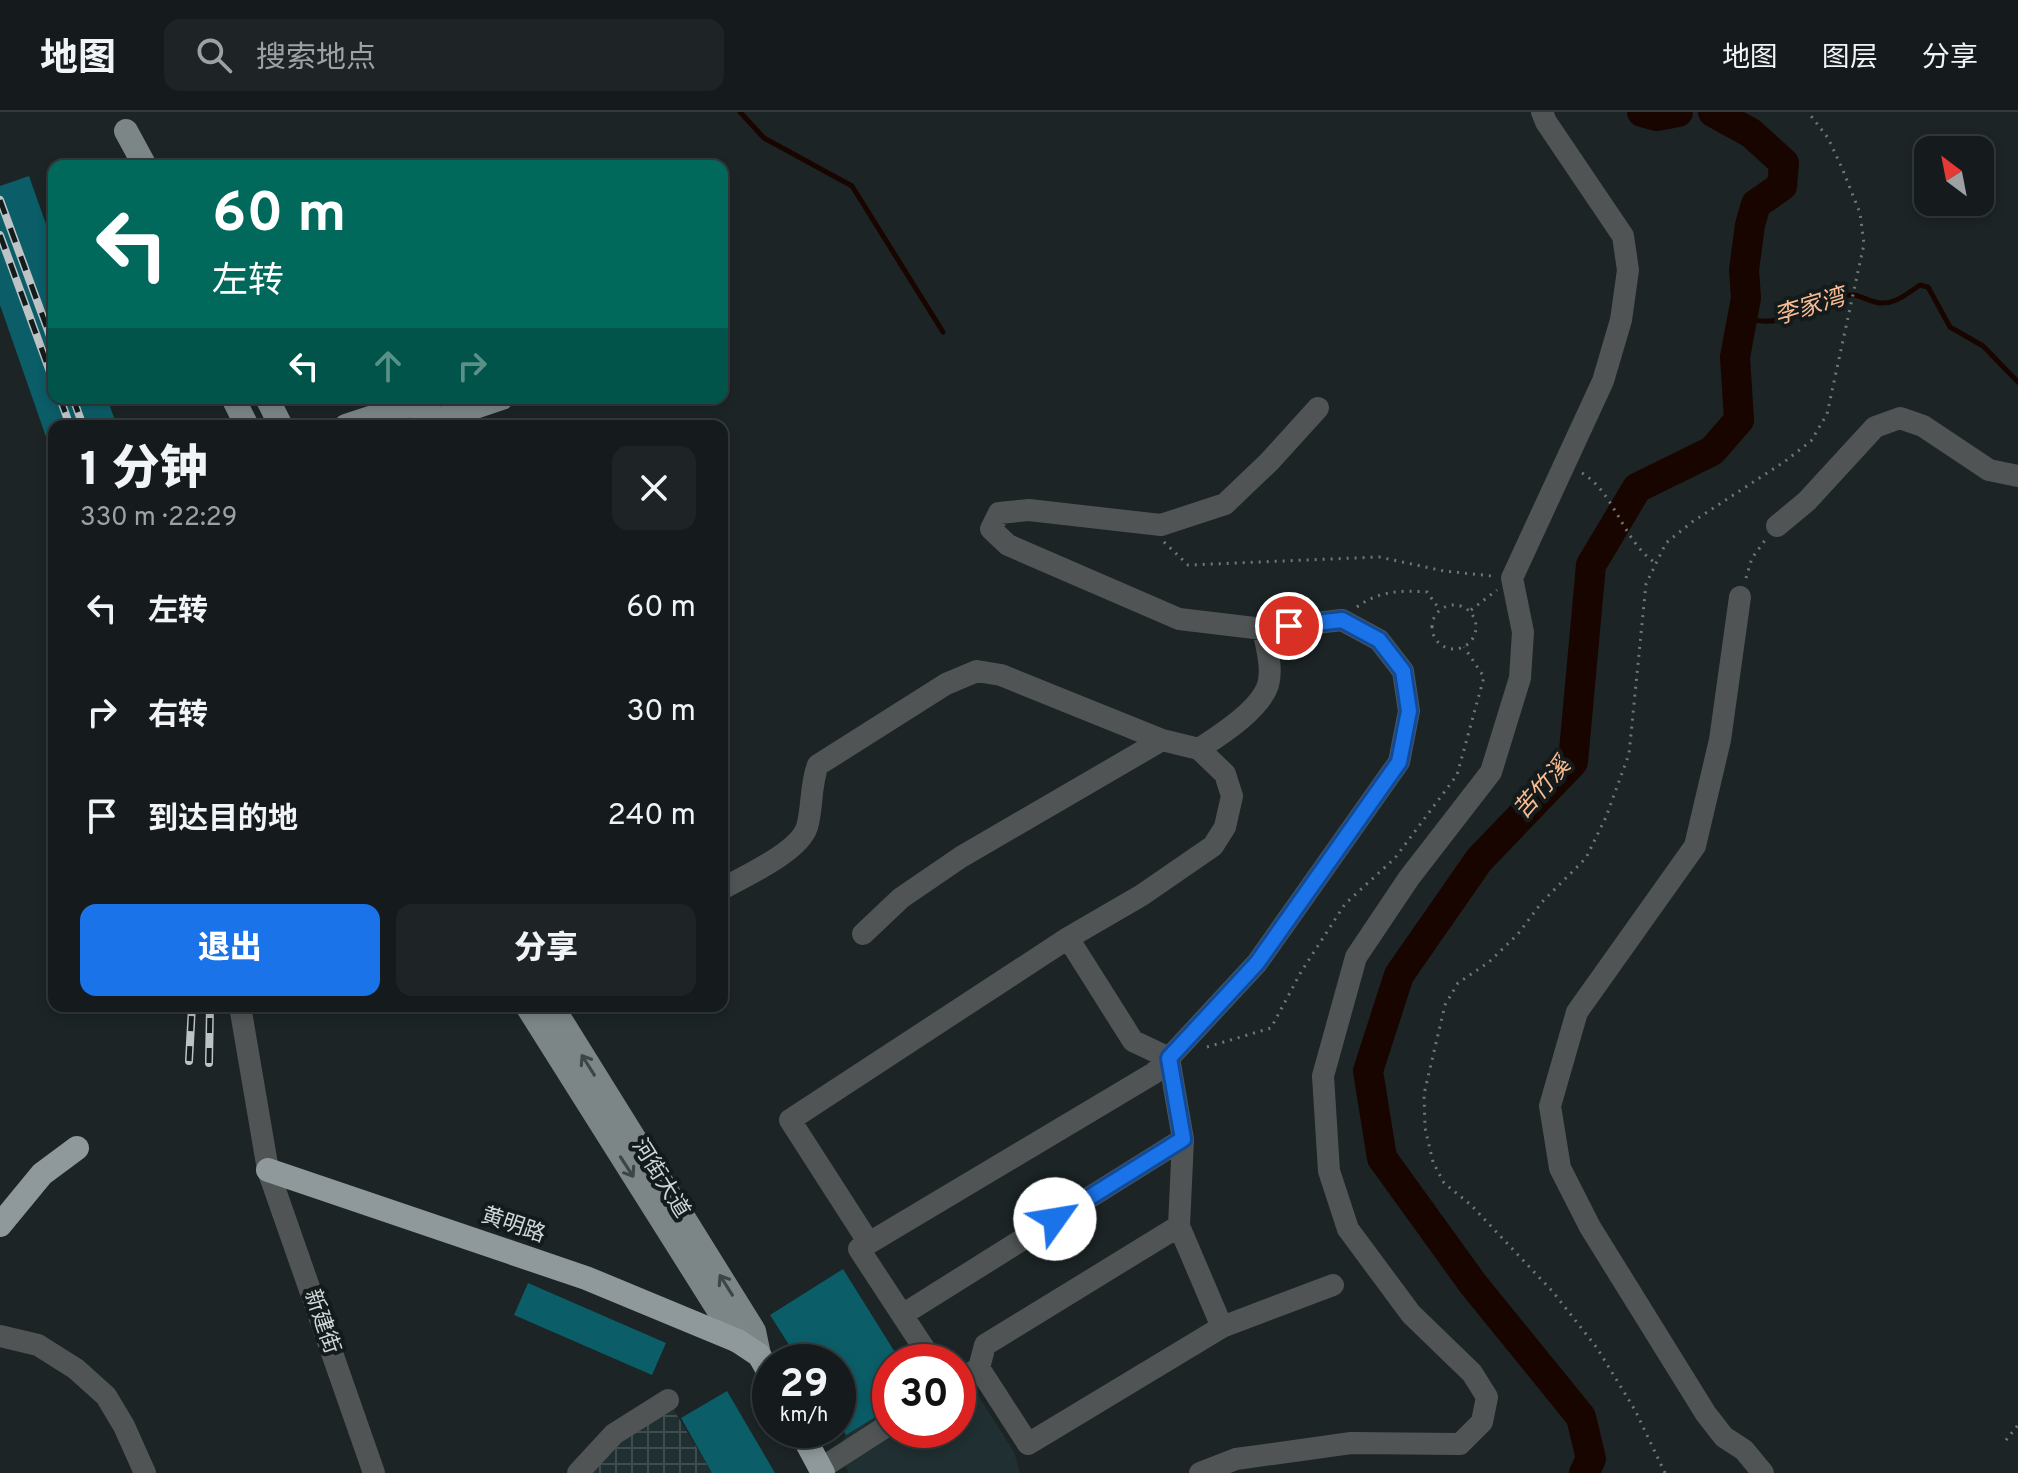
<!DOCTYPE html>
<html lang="zh">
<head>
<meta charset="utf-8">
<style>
  :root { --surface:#151b1c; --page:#1e2425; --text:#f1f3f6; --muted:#9da1a3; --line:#34393b; --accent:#1a73e8 }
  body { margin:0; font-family:Overpass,"Noto Sans SC",sans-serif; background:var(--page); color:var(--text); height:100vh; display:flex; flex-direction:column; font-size:30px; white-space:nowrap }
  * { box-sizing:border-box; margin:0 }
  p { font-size:26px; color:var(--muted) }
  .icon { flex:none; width:44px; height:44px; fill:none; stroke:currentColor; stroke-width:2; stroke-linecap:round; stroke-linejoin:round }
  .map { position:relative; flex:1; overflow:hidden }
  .side { position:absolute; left:48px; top:308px; width:680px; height:592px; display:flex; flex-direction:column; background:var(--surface); border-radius:16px; box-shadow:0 4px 12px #0003,0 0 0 2px var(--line) }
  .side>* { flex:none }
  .hud { position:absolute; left:48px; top:48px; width:680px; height:244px; border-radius:16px; box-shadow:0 4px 12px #0003,0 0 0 2px var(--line); background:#00695c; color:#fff; overflow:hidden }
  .needle { width:52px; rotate:328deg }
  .controls { position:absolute; left:1914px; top:24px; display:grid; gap:16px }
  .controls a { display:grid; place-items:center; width:80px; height:80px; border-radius:16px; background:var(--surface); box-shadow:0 4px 12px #0003,0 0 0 2px var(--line); font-size:40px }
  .speed { position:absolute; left:752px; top:1232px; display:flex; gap:16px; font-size:40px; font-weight:700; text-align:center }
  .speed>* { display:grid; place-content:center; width:104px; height:104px; border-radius:50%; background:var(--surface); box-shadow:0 4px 12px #0003,0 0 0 2px var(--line); line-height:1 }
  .speed small { font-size:20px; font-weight:400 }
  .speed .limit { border:12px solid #d22; background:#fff; color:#111 }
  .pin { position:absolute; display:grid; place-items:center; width:68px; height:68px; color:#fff; margin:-34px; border:4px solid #fff; border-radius:50%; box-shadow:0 2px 8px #0007 }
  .me { position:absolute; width:88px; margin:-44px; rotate:58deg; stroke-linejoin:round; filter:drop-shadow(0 0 6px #0008) }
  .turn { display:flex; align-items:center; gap:28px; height:168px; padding:0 32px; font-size:36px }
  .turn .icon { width:104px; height:104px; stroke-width:2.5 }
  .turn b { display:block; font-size:56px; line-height:68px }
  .lanes { display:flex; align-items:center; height:76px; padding:0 32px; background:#0003; justify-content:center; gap:40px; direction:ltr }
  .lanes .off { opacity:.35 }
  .round { display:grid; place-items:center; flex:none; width:84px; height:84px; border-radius:16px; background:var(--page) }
  .summary { display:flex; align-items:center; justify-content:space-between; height:136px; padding:0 32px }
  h1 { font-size:48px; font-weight:800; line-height:60px }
  .primary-button { display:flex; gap:16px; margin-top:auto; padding:16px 32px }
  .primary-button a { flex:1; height:92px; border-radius:16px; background:var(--accent); color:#fff; font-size:32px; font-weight:800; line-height:92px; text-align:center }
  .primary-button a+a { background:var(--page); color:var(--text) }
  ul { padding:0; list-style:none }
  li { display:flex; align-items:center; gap:24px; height:104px; padding:0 32px }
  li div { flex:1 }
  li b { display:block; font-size:30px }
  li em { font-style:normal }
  header { display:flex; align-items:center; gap:48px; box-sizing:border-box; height:112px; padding:0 40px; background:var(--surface); border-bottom:2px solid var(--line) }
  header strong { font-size:38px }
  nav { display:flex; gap:44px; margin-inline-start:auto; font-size:28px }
  .search { width:560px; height:72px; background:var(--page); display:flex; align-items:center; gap:20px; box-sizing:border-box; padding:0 28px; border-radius:16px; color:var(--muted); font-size:30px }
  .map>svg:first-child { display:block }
  .built { fill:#202f31 }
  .industrial { fill:url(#industrial-grid) }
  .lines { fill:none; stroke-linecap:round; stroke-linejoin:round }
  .stream { stroke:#190500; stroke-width:5 }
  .river { stroke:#190500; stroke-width:30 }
  .building { fill:#0b5d68 }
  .path { stroke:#707778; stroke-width:3; stroke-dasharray:2 6; stroke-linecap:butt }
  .minor { stroke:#505455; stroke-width:22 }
  .major { stroke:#7d8687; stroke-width:24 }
  .highway { stroke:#8f999b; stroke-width:24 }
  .rail-casing { stroke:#bec4c6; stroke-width:8 }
  .rail { stroke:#131b1c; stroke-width:5; stroke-dasharray:15; stroke-linecap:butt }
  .oneway { stroke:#3d4647 }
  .route-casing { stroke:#114b97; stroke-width:20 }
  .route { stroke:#1a73e8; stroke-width:14 }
  .labels { text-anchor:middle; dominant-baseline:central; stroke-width:8; stroke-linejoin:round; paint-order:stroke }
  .street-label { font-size:22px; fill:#d1d7d8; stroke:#131b1c }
  .water-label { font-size:24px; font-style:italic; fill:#f8bb91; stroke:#131b1c }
</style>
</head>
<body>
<header>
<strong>地图</strong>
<div class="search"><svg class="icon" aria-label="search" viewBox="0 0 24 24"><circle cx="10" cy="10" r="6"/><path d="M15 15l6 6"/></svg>搜索地点</div>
<nav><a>地图</a><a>图层</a><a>分享</a></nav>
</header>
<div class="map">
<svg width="2018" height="1361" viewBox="0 0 2018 1361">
  <defs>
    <pattern id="industrial-grid" width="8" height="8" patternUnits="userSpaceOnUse" patternTransform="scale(2)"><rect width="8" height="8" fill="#202f31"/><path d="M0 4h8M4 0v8" fill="none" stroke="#3f4c4e"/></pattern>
  </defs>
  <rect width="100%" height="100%" fill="#1c2426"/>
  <path class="built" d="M843,1157L901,1250H890V1318H958V1276L969,1269L1014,1340L1020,1361H849L836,1338L846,1323L838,1310Z"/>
  <path class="industrial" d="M672,1295L712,1361H588L617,1326Z"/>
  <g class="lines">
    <path class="stream" d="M740,0L764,26L852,74L943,220
      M1743,205C1783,219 1803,194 1839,185C1857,180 1858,185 1875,190C1892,195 1907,182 1920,173L1928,175L1950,215L1983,234L2018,270"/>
    <path class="river" d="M1642,0L1657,4L1678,0
      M1584,1361L1591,1347L1581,1305L1473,1172L1382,1046L1368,959L1399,863L1479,748L1573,650L1591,453L1637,376L1712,339L1739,308L1735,245L1746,186L1744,158L1750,113L1756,92L1782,74L1784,51L1751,21L1713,0"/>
  </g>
  <path class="building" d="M29,64L54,135V286H107L117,314H54V342H52L0,193V74Z
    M843,1157L901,1250H890V1296L846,1323L838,1310V1250H800L770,1203Z
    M528,1171L666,1231L652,1263L514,1203Z
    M727,1279L775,1361H712L681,1306Z"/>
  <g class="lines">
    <path class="path" d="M1582,361C1615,381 1622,427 1654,450
      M1164,430L1188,453L1379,445L1444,459L1492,464
      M1746,466L1752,446L1766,427
      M1432 515a22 22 0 1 1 44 0a22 22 0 1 1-44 0Z
      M1357,495C1378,479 1401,478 1427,480L1440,498
      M1471,498L1497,478
      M1207,935L1271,916L1301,860L1345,792L1395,746L1457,663L1484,565L1464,535
      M2006,1328L2018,1313
      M1665,1361L1635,1298L1597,1236L1553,1180L1471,1093L1444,1071L1433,1050L1425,1016L1424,982L1445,893L1458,871L1489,850L1518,822L1542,790L1586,746L1606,705L1629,642L1646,472L1666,431L1692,410L1784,350L1811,329L1827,302L1864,132L1860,101L1842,56L1828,26L1808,0"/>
    <path class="minor" d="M1777,414L1807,389L1875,315L1900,306L1923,314L1989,358L2018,364
      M1740,485L1720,628L1695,734L1577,900L1550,994L1560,1056L1590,1115L1706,1302L1724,1325L1744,1338L1763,1361
      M1199,637C1220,623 1260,598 1268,573C1273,556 1266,533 1263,517
      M722,777C745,764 799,740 807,715C813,694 810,673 818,653L946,572L977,559L1001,563L1162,628L1199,637L1225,662L1232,684L1225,715L1213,734L1142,783L1068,826L790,1008L869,1131
      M863,822L901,786L961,745L1162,628
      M1068,826L1133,929L1169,946L1183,1027L1179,1114L1222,1215
      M240,894L268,1058L374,1361
      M902,1203L1183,1027
      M0,1224L38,1233L76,1257L106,1284L124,1314L145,1361
      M933,1250L859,1137L1154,961L1169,946L1257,851L1399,650L1409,599L1403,559L1379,528L1342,508L1263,517L1179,507L1008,433L991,417L999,401L1029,398L1161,413L1225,392L1269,350L1318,296
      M979,1256L1028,1332L1222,1215L1333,1173
      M958,1269L979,1256L985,1233L1179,1114
      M820,1357L890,1312
      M578,1361L614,1322L668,1288
      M1200,1361L1236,1347L1351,1331L1460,1332L1482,1310L1487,1285L1472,1261L1411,1202L1348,1117L1329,1059L1323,964L1356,845L1409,766L1491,660L1520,566L1523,520L1512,466L1603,269L1621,208L1628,158L1623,124L1546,10L1542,0"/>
    <path class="major" d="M126,19L145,54
      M233,286L247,314
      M267,286L281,314
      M346,314L431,286
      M419,314L502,286
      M527,894L738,1229
      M552,894L754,1219L759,1243"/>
    <path class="highway" d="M268,1058L586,1166L738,1229L759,1243L770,1262
      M0,1113L42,1062L77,1036
      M800,1318L823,1361"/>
    <g class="rail-casing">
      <path id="rail" d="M0,88L54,235
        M0,123L54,271
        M60,286L70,314
        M73,286L83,314
        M189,949L192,894
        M209,951L210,894"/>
    </g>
    <use href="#rail" class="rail"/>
  </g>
  <defs><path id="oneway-shaft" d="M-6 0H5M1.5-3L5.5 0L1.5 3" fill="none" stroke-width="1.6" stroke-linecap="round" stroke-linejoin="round" transform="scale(2)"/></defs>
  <g class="oneway">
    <use href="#oneway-shaft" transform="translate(588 953) rotate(-122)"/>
    <use href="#oneway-shaft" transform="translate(627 1055) rotate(57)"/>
    <use href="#oneway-shaft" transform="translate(726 1173) rotate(-122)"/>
  </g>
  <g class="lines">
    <g class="route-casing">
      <path id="route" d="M1055,1107L1183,1027L1169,946L1257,851L1399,650L1409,599L1403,559L1379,528L1342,508L1289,514"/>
    </g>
    <use href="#route" class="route"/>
  </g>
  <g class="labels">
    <g class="street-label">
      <text transform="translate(660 1067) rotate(58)">河街大道</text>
      <text transform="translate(513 1114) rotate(19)">黄明路</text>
      <text transform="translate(321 1210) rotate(71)">新建街</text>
    </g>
    <g class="water-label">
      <text transform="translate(1810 196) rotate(-17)">李家湾</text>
      <text transform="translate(1543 677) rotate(-49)">苦竹溪</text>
    </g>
  </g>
</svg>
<div class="controls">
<a><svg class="needle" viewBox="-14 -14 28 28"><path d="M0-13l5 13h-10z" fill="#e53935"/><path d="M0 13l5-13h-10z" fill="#9da1a3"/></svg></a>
</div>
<div class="speed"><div>29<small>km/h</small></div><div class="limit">30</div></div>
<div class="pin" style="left:1289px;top:514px;background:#d93025"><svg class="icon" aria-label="arrive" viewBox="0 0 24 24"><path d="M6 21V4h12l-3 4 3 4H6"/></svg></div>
<svg class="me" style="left:1055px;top:1107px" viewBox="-20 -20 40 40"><circle r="19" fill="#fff"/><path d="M0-13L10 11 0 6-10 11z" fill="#1a73e8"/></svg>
<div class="hud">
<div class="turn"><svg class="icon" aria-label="left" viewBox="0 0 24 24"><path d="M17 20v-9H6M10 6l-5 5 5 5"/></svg><div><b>60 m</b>左转</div></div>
<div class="lanes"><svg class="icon" aria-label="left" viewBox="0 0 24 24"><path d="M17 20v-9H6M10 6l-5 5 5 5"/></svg><svg class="icon off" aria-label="ahead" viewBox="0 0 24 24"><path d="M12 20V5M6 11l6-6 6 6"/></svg><svg class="icon off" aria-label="right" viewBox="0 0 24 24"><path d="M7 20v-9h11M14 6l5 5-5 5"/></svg></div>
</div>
<section class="side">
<div class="summary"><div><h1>1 分钟</h1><p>330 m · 22:29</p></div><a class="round"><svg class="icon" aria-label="close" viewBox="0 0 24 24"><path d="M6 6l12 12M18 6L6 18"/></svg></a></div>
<ul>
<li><svg class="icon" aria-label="left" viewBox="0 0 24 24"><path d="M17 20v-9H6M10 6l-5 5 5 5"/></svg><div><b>左转</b></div><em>60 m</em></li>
<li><svg class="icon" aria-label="right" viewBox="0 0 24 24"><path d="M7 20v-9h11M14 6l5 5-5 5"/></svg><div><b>右转</b></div><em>30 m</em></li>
<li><svg class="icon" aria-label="arrive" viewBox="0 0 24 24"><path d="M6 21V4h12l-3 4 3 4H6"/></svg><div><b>到达目的地</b></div><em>240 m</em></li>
</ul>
<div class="primary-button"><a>退出</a><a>分享</a></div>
</section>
</div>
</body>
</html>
